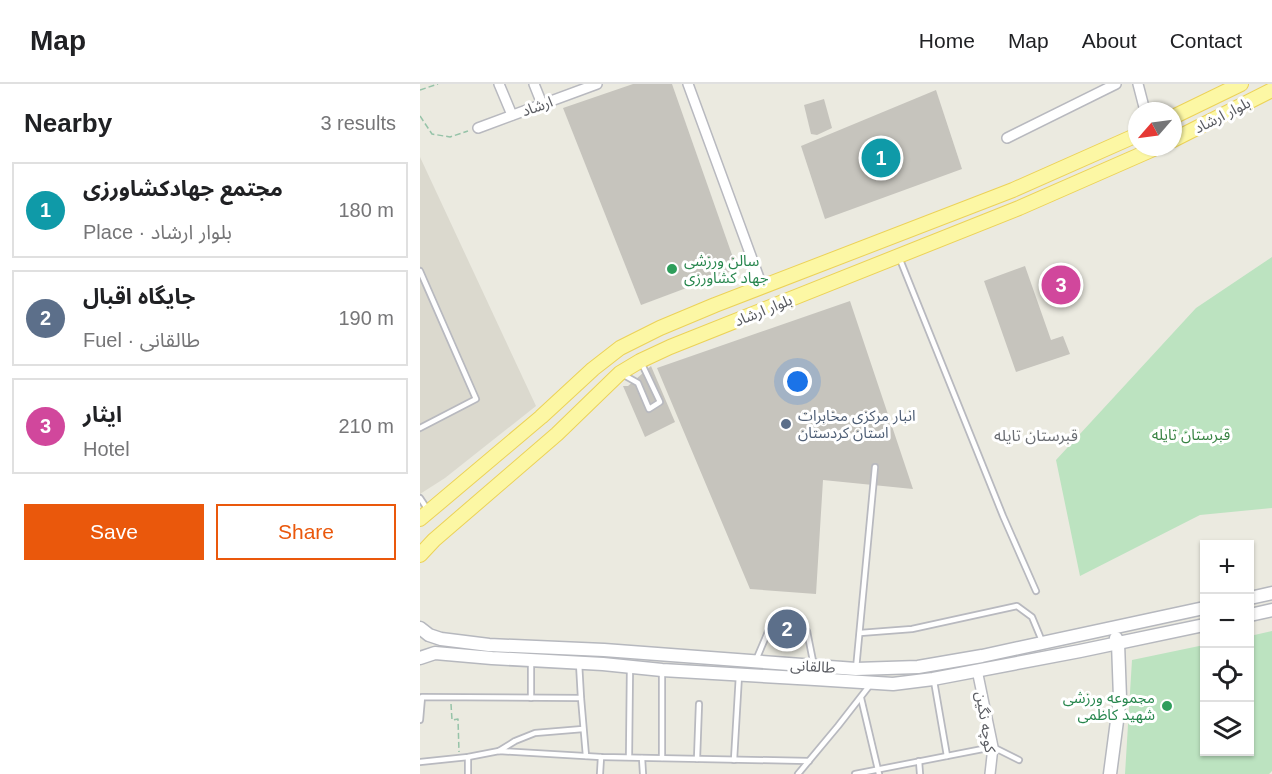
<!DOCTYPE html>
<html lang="en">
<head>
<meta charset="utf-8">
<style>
  body { margin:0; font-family:Helvetica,"Noto Sans Arabic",sans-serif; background:#f2f2f2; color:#202124 }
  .controls { position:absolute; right:18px; bottom:18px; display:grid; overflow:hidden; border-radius:0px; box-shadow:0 2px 4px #0004 }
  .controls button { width:54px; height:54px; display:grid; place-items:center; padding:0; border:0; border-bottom:2px solid #e0e0e0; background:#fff; color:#202124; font:30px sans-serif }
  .compass { position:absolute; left:708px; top:18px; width:54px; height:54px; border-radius:50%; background:#fff; box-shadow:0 2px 4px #0004; rotate:242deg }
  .you { position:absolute; left:378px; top:298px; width:21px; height:21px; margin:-15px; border:4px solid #fff; border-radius:50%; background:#1a73e8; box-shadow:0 0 0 9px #1a73e833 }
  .badge { display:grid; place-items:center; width:39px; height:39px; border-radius:50%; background:#ea580c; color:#fff; font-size:20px; font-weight:700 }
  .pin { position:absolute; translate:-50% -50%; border:3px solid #fff; box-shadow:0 2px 6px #0006 }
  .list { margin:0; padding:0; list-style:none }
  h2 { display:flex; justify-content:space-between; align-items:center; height:78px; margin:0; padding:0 24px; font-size:26px }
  h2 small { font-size:20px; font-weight:400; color:#757577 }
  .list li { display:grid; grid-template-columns:39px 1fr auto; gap:18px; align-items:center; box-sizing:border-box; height:96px; margin:0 12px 12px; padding:0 12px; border:2px solid #e0e0e0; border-radius:0px }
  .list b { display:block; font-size:22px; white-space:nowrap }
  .list p { margin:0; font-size:20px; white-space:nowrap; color:#757577 }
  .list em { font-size:20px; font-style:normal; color:#757577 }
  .actions { display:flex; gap:12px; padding:18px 24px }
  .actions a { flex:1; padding:14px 0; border:2px solid #ea580c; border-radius:0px; text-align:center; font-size:21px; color:#ea580c }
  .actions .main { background:#ea580c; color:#fff }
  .icon { flex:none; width:33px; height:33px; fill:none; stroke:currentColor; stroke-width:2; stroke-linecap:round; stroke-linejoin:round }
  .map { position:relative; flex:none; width:852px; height:690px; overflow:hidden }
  header { display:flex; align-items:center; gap:36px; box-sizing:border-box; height:84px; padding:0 30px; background:#fff; border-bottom:2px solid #e0e0e0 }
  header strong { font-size:28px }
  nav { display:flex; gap:33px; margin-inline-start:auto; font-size:21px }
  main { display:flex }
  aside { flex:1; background:#fff }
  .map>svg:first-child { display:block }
</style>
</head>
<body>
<header>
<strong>Map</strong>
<nav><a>Home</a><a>Map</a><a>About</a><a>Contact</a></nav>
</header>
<main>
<aside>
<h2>Nearby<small>3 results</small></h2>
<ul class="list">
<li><span class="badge" style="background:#0f9aa8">1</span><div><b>مجتمع جهادکشاورزی</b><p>Place · بلوار ارشاد</p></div><em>180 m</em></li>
<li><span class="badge" style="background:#5c6f8a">2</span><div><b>جایگاه اقبال</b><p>Fuel · طالقانی</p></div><em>190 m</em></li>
<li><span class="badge" style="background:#d1479c">3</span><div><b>ایثار</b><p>Hotel</p></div><em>210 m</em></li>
</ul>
<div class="actions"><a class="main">Save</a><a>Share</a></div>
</aside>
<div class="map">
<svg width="852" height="690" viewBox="0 0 852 690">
  <rect width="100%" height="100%" fill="#ebeae0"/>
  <polygon fill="#dbd9ce" points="0,73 116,322 25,394 0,410"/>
  <g fill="#bce3c0">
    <polygon points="852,173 852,424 780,431 660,492 636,376 776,224"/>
    <polygon points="852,547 852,687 849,690 705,690 712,576 784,561 784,668 830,668 830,552"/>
  </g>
  <g fill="#c6c4bd">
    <polygon points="213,0 252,0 317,185 221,221 143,24"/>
    <polygon points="516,6 542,85 405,135 381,62"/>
    <polygon points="404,15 412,44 397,51 391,50 384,21"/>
    <polygon points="605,182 631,256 643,252 650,270 596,288 564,197"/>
    <polygon points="430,217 493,405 403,396 396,510 330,505 237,284"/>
    <polygon points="231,282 255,338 225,353 203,302 208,302"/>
  </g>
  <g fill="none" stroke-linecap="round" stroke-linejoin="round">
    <g stroke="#b8b9bf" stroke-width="8">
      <g id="lane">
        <polyline points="479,173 583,432 616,507"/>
        <polyline points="0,187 56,315 0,344"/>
        <polyline points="202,290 218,299 229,325 240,318 221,278"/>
        <polyline points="0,414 8,426"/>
        <polyline points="440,549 492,545 597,522 612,533 622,557"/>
        <polyline points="336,576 350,543 387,547 394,582"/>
        <polyline points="159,579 161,614 166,672"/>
        <polyline points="436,585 455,383"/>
        <polyline points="242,586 242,674"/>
        <polyline points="514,597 527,672"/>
        <polyline points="111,614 111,578"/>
        <polyline points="441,614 459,690"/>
        <polyline points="0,636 2,613 161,614"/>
        <polyline points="79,667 95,657 115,649 163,645"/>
        <polyline points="209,673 210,583"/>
        <polyline points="222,674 223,690"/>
        <polyline points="277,675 279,620"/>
        <polyline points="314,676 319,591"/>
        <polyline points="499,677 500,690"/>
        <polyline points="0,678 48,673 79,667 181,673 389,677"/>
        <polyline points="48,690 48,673"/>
        <polyline points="180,690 181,673"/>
        <polyline points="378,690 418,642 450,601"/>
        <polyline points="435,690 573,663 599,676"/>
      </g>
    </g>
    <g stroke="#b8b9bf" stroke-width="12">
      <g id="street">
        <polyline points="79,0 92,31"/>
        <polyline points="114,0 122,20"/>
        <polyline points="268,0 342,202"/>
        <polyline points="718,0 725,27"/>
        <polyline points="58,44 177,0"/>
        <polyline points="587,54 696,0"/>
        <polyline points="557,586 573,663 570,690"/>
      </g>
    </g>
    <g stroke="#b6b8be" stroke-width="15">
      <g id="secondary">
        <polyline points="830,514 852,509"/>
        <polyline points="830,531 852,526"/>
        <polyline points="0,544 9,551 21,555 69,561 184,566 436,585 498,583 562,572 784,524"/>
        <polyline points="0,574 15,569 72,574 183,580 242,586 395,595 473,600 513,595 660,567 784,541"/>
        <polyline points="690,690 700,614 698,559 696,554"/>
      </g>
    </g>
    <g stroke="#ecd258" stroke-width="16">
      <g id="primary">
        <polyline points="753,33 821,0"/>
        <polyline points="753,56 852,6"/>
        <polyline points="0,435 121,333 173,285 200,264 240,244 295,221 593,106 717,51"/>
        <polyline points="0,471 14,456 137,350 200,289 220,277 250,263 599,124 738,63"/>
      </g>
    </g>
    <g stroke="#96c3a8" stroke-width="1.5" stroke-dasharray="6 3" stroke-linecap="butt">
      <polyline points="0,6 18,0"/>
      <polyline points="0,32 12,50 30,53 48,47"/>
      <polyline points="31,620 32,636 38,635 39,668"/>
    </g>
    <use href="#lane" stroke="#fff" stroke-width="4.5"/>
    <use href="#street" stroke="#fff" stroke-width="9"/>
    <use href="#secondary" stroke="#fff" stroke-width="12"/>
    <use href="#primary" stroke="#fcf7a4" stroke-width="14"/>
  </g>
  <g fill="#2e9e5b" stroke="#fff" stroke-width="2">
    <circle cx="252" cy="185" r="6"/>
    <circle cx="747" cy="622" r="6"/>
  </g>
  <circle fill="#5c6f8a" stroke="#fff" stroke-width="2" cx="366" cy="340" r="6"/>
  <g text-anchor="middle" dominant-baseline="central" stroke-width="6" stroke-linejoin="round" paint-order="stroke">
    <g font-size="15" fill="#595b61" stroke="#fff">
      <text transform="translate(117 22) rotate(-20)">ارشاد</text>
      <text transform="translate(802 31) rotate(-27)">بلوار ارشاد</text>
      <text transform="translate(343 226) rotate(-22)">بلوار ارشاد</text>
      <text transform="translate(393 582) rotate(4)">طالقانی</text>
      <text transform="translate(566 638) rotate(81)">کوچه نگین</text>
    </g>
    <g font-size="15" fill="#27864d" stroke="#fff" text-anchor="start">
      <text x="264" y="176">سالن ورزشی<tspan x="264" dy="17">جهاد کشاورزی</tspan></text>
      <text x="735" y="613" text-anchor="end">مجموعه ورزشی<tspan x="735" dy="17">شهید کاظمی</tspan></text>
    </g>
    <g font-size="15" fill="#4e5e75" stroke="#fff" text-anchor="start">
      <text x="378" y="331">انبار مرکزی مخابرات<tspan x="378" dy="17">استان کردستان</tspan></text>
    </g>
    <g font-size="15" fill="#378242" stroke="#fff">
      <text x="771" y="350">قبرستان تایله</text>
    </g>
    <g font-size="16" fill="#6a6d73" stroke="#fff">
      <text x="616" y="351">قبرستان تایله</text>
    </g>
  </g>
</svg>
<div class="controls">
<button>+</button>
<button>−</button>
<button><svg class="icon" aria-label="locate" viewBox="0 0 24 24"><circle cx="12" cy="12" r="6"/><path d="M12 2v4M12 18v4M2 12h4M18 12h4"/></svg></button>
<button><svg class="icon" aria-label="layers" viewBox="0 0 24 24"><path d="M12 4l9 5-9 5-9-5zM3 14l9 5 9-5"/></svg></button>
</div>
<svg class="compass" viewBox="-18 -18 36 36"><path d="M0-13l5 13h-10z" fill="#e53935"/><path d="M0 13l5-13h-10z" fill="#757577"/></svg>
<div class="you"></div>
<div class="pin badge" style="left:461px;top:74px;background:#0f9aa8">1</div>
<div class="pin badge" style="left:367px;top:545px;background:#5c6f8a">2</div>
<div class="pin badge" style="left:641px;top:201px;background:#d1479c">3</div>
</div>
</main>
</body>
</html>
